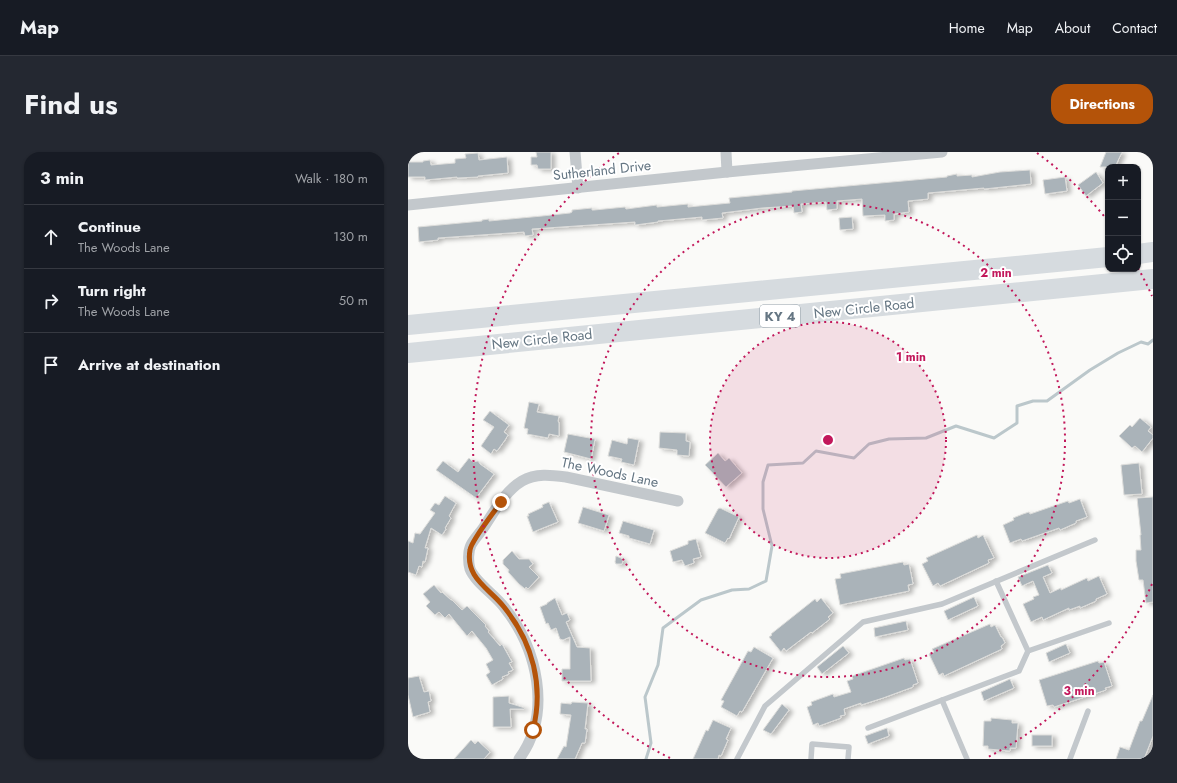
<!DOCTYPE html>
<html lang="en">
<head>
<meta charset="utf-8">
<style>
  body { margin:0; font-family:Jost,sans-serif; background:#242831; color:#f1f3f6 }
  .controls { position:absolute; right:12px; top:12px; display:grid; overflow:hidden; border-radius:8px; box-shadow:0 1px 3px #0004 }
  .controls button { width:36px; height:36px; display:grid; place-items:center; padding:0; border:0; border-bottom:1px solid #363941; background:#171b24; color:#f1f3f6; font:20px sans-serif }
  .stop { position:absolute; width:12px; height:12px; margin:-9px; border:3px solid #b45309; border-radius:50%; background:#fff }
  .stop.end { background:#b45309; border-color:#fff; box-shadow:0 1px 4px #0008 }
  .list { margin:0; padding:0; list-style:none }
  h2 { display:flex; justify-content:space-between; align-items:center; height:52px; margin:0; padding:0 16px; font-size:17px }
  h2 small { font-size:13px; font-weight:400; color:#9ea1a6 }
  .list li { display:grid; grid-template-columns:26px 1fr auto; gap:12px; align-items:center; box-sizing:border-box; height:64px; padding:0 16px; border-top:1px solid #363941 }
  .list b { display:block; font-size:15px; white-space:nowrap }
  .list p { margin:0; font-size:13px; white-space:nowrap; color:#9ea1a6 }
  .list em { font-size:13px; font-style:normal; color:#9ea1a6 }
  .icon { flex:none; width:22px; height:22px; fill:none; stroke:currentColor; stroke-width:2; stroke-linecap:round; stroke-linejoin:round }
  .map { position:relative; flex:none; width:745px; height:607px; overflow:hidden; border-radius:16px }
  header { display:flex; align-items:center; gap:24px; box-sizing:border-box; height:56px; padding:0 20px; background:#171b24; border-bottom:1px solid #363941 }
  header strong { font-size:19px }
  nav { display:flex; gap:22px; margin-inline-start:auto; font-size:14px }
  .intro { display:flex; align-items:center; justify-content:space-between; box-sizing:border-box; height:96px; padding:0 24px }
  h1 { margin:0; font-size:28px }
  .button { padding:10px 18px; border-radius:16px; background:#b45309; color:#fff; font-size:14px; font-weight:700 }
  main { display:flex; gap:24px; padding:0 24px }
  aside { flex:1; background:#171b24; border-radius:16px; box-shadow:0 1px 3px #0004 }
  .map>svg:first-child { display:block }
</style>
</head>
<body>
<header>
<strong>Map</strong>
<nav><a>Home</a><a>Map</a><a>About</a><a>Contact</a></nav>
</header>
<div class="intro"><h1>Find us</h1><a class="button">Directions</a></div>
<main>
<aside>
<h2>3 min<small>Walk · 180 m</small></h2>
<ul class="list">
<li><svg class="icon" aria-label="ahead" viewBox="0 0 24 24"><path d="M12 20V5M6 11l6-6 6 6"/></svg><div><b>Continue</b><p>The Woods Lane</p></div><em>130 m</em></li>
<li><svg class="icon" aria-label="right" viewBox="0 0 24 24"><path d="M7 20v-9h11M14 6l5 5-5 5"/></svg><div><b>Turn right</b><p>The Woods Lane</p></div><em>50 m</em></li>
<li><svg class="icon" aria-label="arrive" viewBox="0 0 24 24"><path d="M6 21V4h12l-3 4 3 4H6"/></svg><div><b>Arrive at destination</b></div></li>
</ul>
</aside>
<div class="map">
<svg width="745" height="607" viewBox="0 0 745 607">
  <defs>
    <filter id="shadow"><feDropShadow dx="4" dy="2" stdDeviation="2" flood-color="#0004"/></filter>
  </defs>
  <rect width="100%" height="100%" fill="#fafaf8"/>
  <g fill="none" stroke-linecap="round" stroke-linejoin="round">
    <polyline stroke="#bbc7cb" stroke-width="3" points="238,607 243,591 237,545 250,513 255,476 293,448 324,438 341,437 358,429 364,394 355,357 355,330 360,313 395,311 408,299 446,306 461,292 481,287 518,286 548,274 586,286 609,271 609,254 625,249 639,249 682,218 710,201 733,190 740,192 745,188"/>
  </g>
  <g fill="#aab3b9" stroke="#dcdcda" filter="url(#shadow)">
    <polygon points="128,0 143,0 143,17 130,17 129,13 123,13 123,5 129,5"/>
    <polygon points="698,0 714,0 707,15 692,15"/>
    <polygon points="70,1 71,8 99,5 100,21 70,24 70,25 49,26 49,25 17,28 17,25 0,25 0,10 15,10 15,9 22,8 23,13 47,11 47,7 58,6 57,2"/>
    <polygon points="622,18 623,32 576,37 576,36 520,41 520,47 500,49 501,60 486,62 486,68 477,69 477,63 455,64 454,47 429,49 429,57 419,58 418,50 393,52 394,60 386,61 385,54 354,56 314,61 315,66 294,68 294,65 250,69 250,70 227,73 227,70 124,77 125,83 117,84 116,80 30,86 30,88 11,90 10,75 74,69 74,68 81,67 81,69 134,64 162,61 164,60 164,58 184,56 184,58 186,58 217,55 218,57 249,53 249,55 280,52 280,55 322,51 321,46 384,40 384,39 539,25 539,24 549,22 549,24 564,23 564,25 592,20"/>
    <polygon points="688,20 695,31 678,44 670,33"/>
    <polygon points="657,25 659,39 637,42 635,28"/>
    <polygon points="444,65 445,77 432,78 431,66"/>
    <polygon points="121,250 131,252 129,260 151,264 150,269 151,271 151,284 141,282 140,286 119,282 120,277 116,276"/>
    <polygon points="82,259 101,273 96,280 100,283 97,288 89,299 86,297 83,302 73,294 86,275 75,268"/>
    <polygon points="732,266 743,275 740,279 745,283 745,286 734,300 727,294 724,296 711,284 722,273 724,275"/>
    <polygon points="252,280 278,281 278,289 282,290 281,304 269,303 269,298 251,296"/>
    <polygon points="160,282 187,287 183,307 156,300"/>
    <polygon points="220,286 231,288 226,313 213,310 214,307 200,304 204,288 219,292"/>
    <polygon points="310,301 317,309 321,306 334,321 318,335 297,313"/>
    <polygon points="61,306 65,310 70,309 72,312 86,322 68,346 28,318 35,309 50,320"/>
    <polygon points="731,311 734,342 716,343 713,313"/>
    <polygon points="37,344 48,351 41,364 43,366 37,376 38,377 34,383 23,376 17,396 20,396 17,410 15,409 14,415 11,414 8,423 0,420 0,389 5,391 7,381 12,382 27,361 22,358 27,351 31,353"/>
    <polygon points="745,345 745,450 738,451 735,428 731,428 728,409 728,398 733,398 732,383 733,383 729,346"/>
    <polygon points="672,347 679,365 668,369 668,371 652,378 651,376 614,389 613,387 602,391 595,373 606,368 605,366 615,362 621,360 622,362 660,349 661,351"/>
    <polygon points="141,350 150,370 125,380 119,364 121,364 120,362 131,357 135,355 134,353"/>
    <polygon points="175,355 201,363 196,379 170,371"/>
    <polygon points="312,356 331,365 321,387 320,386 317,391 297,381 310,357"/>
    <polygon points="215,369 246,378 242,392 221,386 221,384 211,381"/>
    <polygon points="569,383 570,386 575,383 586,406 580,408 581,411 532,434 530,431 525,434 514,412 520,409 518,406"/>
    <polygon points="288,387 293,405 285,407 286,411 277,414 274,408 265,410 262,399 280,392 280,389"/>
    <polygon points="104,399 111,407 121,407 125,412 121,415 131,425 120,437 118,435 117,437 111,432 100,420 101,418 95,412 95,408"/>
    <polygon points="208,404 213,406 215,408 214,412 208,412 207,410"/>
    <polygon points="495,410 496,413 501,412 505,432 500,433 501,439 432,453 427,427 433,426 432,422"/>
    <polygon points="640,413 644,421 635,425 642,441 653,436 653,438 679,426 680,429 691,424 699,442 688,447 688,449 679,453 672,456 672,454 661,458 661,456 635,468 634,465 623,470 615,452 626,447 625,445 631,443 625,429 614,434 610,425"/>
    <polygon points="26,433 33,441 34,440 43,448 44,448 54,458 59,454 78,473 77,474 81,479 80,480 92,494 94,492 104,510 101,511 105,518 100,520 101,522 94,525 95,527 84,533 78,523 82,520 78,512 85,508 78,496 64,479 59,484 41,462 37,466 31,460 27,463 18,454 22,450 15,442"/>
    <polygon points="566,445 570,454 540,468 536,459"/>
    <polygon points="147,446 154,463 159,461 162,468 158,470 169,495 182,496 183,529 154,529 154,517 162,517 162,485 155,488 152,487 148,476 143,478 140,471 138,472 132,455 139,452 139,451"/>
    <polygon points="413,446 425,461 420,465 422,467 404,481 403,480 378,499 376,496 373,500 361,485 364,483 363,482 407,447 409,450"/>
    <polygon points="498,469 500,478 467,485 466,476"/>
    <polygon points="582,472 583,475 587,473 593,485 594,485 597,491 593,494 594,497 536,524 535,521 531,523 521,502 526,500 524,497"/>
    <polygon points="658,492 662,501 641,510 638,501"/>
    <polygon points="435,494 441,501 414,522 409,515"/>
    <polygon points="346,495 365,506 334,560 332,559 329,564 313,555 316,549 313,548 340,499 343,500"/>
    <polygon points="496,506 497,508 502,507 510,531 505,533 505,535 475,546 453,553 453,551 436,557 437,563 432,564 433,566 411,574 410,571 405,573 399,555 404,553 403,550 425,542 426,545 443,540 439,529 445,527 444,524"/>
    <polygon points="690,509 691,511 696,510 704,534 697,536 698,538 646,555 645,553 639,554 631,528"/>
    <polygon points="11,524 16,540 21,539 23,549 20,550 22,560 5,565 0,543 0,526"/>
    <polygon points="602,527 606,536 576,549 573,540"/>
    <polygon points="745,543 745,584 736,607 708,607 712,595 721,598 732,569 734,569"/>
    <polygon points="101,544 101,551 117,556 116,557 102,557 103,575 85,575 85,545"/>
    <polygon points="164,550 180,551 177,577 179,577 177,591 174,591 167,607 149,607 156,594 158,595 163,563 152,562 153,551 163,552"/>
    <polygon points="374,552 381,558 363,582 355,578"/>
    <polygon points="583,566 604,568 604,571 610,571 608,596 602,596 602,599 580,597 580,594 575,594 576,569 583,569"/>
    <polygon points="305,568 323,576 318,587 320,588 313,604 311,603 310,607 285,607 298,578 300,579"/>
    <polygon points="479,576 481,584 460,592 457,584"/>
    <rect x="624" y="583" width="20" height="11"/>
    <polygon points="63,588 67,592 70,589 82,600 76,607 46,607"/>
  </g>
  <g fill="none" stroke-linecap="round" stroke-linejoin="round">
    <g stroke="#c3c8cc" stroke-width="5.5">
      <polyline points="620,499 701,471"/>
      <polyline points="534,548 559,607"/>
      <polyline points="460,576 611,519 620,499 588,429"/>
      <polyline points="329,607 357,554 455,470 534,452 687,388"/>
      <polyline points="403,607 404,592 441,595 440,607"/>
      <polyline points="662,607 680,559"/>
    </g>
    <g stroke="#c3c8cc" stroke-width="11">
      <polyline points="167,0 170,36"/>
      <polyline points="318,0 319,20"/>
      <polyline points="0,53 319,20 534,0"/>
      <path d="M 111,607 C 145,561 129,496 96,455 C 87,443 67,430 62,417 C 60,410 60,399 63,393 C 66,387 72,381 76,375 C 86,360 97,339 114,329 C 128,321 143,323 158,325 L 270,349"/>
    </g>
    <g stroke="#d6dbdf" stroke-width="20">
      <polyline points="730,102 745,100"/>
      <polyline points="0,173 700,105"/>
      <polyline points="0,201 745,127"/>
    </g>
  </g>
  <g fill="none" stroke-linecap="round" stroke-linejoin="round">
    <path stroke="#b45309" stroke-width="5" d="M 93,350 C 87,359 63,389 62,398 C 57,426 81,436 96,455 C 125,491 136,534 125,578"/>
  </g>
  <circle cx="420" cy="288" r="118" fill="#c2185b" fill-opacity=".12"/>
  <g fill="none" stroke="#c2185b" stroke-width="2" stroke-dasharray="2 4">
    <circle cx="420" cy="288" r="118"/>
    <circle cx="420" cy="288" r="237"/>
    <path d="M744 432A355 355 0 0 1 578 606M262 606A355 355 0 0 1 211 1M629 1A355 355 0 0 1 700 69M730 116A355 355 0 0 1 744 144"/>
  </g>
  <g text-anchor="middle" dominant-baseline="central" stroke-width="4" stroke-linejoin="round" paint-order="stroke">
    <rect fill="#fff" stroke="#939fa8" stroke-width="1" x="352" y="153" width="40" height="22" rx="3"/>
    <g font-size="13" font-weight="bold" fill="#657683">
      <text x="372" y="164">KY 4</text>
    </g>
    <g font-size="14" fill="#657683" stroke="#fff">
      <text transform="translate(194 18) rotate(-6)">Sutherland Drive</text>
      <text transform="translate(456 156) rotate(-6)">New Circle Road</text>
      <text transform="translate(134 187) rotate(-6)">New Circle Road</text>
      <text transform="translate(202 320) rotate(12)">The Woods Lane</text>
    </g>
  </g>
  <circle cx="420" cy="288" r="6" fill="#c2185b" stroke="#fff" stroke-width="2"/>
  <g font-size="12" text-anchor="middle" font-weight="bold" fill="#c2185b" stroke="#fff" stroke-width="4" stroke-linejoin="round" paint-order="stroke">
    <text x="588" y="125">2 min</text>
    <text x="503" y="209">1 min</text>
    <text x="671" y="543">3 min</text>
  </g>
</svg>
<div class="controls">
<button>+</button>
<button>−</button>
<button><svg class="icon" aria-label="locate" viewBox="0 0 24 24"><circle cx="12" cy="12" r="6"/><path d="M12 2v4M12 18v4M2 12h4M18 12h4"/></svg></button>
</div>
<div class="stop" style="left:125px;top:578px"></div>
<div class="stop end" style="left:93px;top:350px"></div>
</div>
</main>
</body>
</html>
